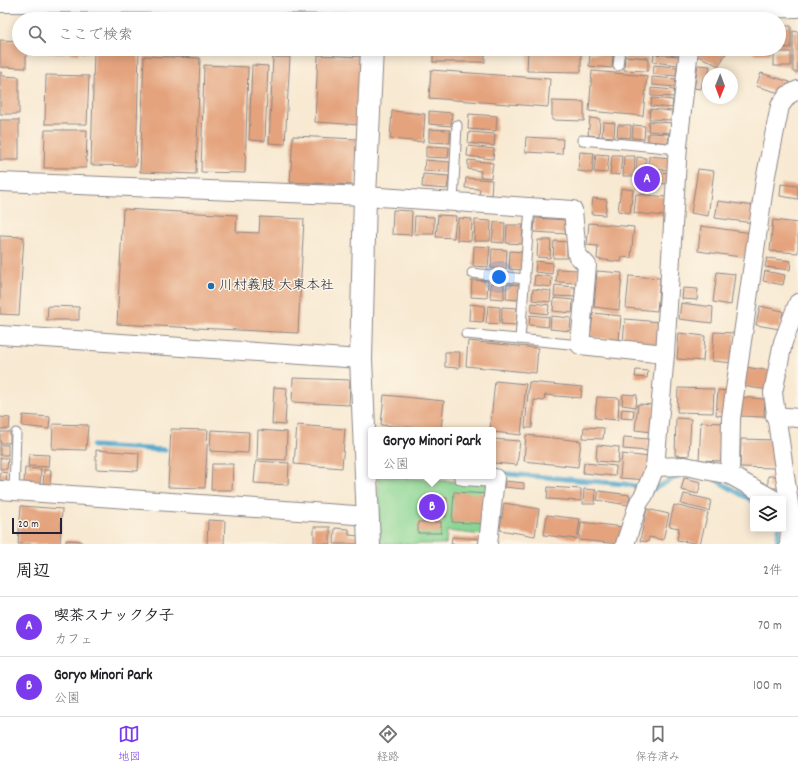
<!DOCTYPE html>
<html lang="ja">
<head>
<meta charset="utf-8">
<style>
  body { margin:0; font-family:Dekko,"Klee One",sans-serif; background:#f2f2f2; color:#202124 }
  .controls { position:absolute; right:12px; bottom:12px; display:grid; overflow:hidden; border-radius:4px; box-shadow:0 2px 10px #0003 }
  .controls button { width:36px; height:36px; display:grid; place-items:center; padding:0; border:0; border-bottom:1px solid #e0e0e0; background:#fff; color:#202124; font:20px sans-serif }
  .compass { position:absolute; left:702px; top:68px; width:36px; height:36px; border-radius:50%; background:#fff; box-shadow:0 2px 10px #0003; rotate:181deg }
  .scale { position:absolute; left:12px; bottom:10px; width:50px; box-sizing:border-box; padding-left:4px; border:2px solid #22223b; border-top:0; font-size:11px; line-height:14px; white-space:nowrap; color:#22223b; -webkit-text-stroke:3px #fcf5e5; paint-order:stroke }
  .you { position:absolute; left:499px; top:277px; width:14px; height:14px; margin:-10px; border:3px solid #fff; border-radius:50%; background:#1a73e8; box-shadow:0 0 0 6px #1a73e833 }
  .badge { display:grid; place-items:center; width:26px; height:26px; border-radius:50%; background:#7c3aed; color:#fff; font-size:13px; font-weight:700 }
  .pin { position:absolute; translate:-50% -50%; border:2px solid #fff; box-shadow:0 1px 4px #0006 }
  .popup { position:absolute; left:368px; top:427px; width:128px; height:52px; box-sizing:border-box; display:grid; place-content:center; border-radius:4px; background:#fff; filter:drop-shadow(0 1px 3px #0005); font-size:13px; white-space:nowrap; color:#757577 }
  .popup b { font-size:15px; color:#202124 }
  .popup::after { content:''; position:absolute; left:50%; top:100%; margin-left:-8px; border:8px solid transparent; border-top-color:#fff }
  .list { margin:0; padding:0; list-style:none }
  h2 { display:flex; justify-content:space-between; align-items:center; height:52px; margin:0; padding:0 16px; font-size:17px }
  h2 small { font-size:13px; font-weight:400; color:#757577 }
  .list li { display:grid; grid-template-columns:26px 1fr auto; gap:12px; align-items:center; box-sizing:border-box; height:60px; padding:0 16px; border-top:1px solid #e0e0e0 }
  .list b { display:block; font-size:15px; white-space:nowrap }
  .list p { margin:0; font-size:13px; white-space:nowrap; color:#757577 }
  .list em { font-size:13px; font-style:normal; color:#757577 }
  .icon { flex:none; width:22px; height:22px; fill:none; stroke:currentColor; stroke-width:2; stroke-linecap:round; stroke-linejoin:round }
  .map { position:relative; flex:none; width:798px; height:544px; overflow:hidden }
  .search { position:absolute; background:#fff; box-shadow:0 2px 10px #0003; left:12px; right:12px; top:12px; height:44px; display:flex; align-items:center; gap:10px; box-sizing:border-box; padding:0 14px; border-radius:22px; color:#757577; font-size:15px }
  .sheet { height:172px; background:#fff }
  nav { display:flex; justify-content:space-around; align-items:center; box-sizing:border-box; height:56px; border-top:1px solid #e0e0e0; background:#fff; font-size:11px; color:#757577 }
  nav a { display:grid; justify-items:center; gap:2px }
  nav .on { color:#7c3aed }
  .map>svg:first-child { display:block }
</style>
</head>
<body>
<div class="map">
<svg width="798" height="544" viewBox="0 0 798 544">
  <rect width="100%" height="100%" fill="#fcf5e5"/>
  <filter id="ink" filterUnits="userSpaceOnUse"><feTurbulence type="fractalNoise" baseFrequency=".025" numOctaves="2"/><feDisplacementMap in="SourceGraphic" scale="8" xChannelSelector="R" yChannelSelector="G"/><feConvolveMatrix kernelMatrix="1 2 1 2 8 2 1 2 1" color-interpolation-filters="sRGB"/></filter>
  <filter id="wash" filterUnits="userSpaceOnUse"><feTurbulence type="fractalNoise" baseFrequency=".012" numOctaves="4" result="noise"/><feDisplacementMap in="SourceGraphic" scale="16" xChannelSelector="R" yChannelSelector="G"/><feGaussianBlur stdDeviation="0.9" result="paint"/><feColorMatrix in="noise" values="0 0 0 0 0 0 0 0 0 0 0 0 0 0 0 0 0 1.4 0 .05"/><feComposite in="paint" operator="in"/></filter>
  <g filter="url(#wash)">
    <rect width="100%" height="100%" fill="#f8e9d2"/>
    <polygon fill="#88d593" stroke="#557c67" points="378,476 488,484 483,535 447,531 446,544 380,544"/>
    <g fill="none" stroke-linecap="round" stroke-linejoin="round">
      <g stroke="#4ea5cb" stroke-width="5">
        <polyline points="93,446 165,450"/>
        <polyline points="496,473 625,484 643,488"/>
        <polyline points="716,480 753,501"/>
        <polyline points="651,490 681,475 692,476"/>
        <polyline points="777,544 779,529"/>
      </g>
    </g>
    <g id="blocks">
      <g fill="#e4a37d">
        <polygon points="779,26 791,26 791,48 779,47"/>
        <polygon points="793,31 798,32 798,72 793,72"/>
        <polygon points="0,40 19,41 19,49 26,49 26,68 0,67"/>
        <polygon points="40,49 51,49 51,53 39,53"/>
        <rect x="54" y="49" width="11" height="5"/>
        <polygon points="68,49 79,49 79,54 68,53"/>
        <rect x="81" y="49" width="8" height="4"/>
        <polygon points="94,49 139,50 136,166 91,165"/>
        <rect x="433" y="49" width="52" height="13"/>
        <polygon points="528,49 581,49 581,72 527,71"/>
        <polygon points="628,49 648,49 647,52 628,51"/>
        <polygon points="652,49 685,49 684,54 652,52"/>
        <polygon points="699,49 728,49 719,66 696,55"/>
        <rect x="753" y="49" width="17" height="5"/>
        <rect x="774" y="52" width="17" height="14"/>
        <polygon points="590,53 613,55 612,68 589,66"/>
        <polygon points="654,54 679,56 678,65 653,62"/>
        <polygon points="318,55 364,57 360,125 315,122"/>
        <polygon points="144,56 200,58 196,174 140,172"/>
        <polygon points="625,56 648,58 648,71 624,70"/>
        <polygon points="273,57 290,57 285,144 269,143"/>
        <polygon points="204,65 248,67 245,173 201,172"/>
        <polygon points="252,65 268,66 265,141 249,140"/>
        <polygon points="654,65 677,67 676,76 653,74"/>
        <polygon points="698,65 710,66 708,79 703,78 701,89 694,88"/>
        <polygon points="431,70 550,79 548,107 429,98"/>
        <polygon points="592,71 647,76 643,116 589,111"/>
        <polygon points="0,72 2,72 2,76 19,77 19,114 0,114"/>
        <polygon points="761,73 790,82 786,95 756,86"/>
        <polygon points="46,75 89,76 87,124 45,124"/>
        <polygon points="652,77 676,79 675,87 652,85"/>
        <polygon points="651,88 674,90 674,97 651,96"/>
        <polygon points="652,98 673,100 672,108 651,106"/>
        <polygon points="552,101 584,102 584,121 552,120"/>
        <polygon points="650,109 672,111 671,120 649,119"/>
        <polygon points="392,111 425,114 423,142 390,139"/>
        <polygon points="429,111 452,113 451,126 429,124"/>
        <polygon points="469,114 497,116 496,131 468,129"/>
        <polygon points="590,118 600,119 599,136 588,135"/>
        <rect x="0" y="120" width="19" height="40"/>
        <polygon points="649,121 671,123 670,133 648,131"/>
        <polygon points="603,122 615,123 614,137 602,136"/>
        <polygon points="618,125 631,125 630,138 617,137"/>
        <polygon points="633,125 645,126 644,139 632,138"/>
        <polygon points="429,129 450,130 450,143 429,142"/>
        <polygon points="45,130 87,130 86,168 44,168"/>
        <polygon points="469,132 495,134 494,146 468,143"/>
        <polygon points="648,133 669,134 668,143 648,141"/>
        <polygon points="293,136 357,139 355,185 290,182"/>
        <polygon points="526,137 563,139 562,154 525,152"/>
        <polygon points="426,146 449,147 448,158 426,157"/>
        <polygon points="468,146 494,149 493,159 467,156"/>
        <polygon points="580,152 594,153 592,173 578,171"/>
        <polygon points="596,154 609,155 607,173 594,172"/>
        <polygon points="612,155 622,155 620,175 610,174"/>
        <polygon points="624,156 635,156 634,176 623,176"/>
        <polygon points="649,156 671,158 670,170 648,169"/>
        <polygon points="637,157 646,158 645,177 636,177"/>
        <polygon points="425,160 450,162 449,172 424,171"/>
        <polygon points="468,160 493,163 491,178 480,177 481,171 468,169"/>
        <polygon points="698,169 714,171 708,216 691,213"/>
        <polygon points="648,171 670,173 670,184 647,183"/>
        <polygon points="423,174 449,176 447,189 422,187"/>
        <polygon points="466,178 492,180 491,195 479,195 480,189 465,188"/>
        <polygon points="781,184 798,186 798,199 780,196"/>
        <polygon points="621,188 633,190 630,213 618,211"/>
        <polygon points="636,194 667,197 665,216 634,213"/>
        <polygon points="593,198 607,200 605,215 591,214"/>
        <polygon points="718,201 755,206 753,223 715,218"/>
        <polygon points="123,209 237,215 236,232 259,233 260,217 304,219 298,333 117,324"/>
        <polygon points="393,210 412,211 411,235 392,234"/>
        <polygon points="438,215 456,216 454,238 436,237"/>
        <polygon points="415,216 434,217 434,234 414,234"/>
        <polygon points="458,218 472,219 471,241 457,240"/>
        <polygon points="535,218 568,220 567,234 534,232"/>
        <polygon points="475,220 491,221 490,241 474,241"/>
        <polygon points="773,220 798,223 798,253 770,251"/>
        <polygon points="494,222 505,223 504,243 492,242"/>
        <polygon points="589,223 634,227 631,258 622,257 621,262 597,259 598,246 587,245"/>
        <polygon points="507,225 523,225 522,244 506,243"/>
        <polygon points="701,226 752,233 748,258 698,251"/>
        <polygon points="0,236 24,237 19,315 0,314"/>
        <polygon points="538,240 551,240 550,258 537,257"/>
        <polygon points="554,241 567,242 567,258 553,258"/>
        <polygon points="474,246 490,247 488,267 473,266"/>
        <polygon points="492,249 507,250 506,269 491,268"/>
        <polygon points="510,251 523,252 522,270 509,269"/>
        <polygon points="767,258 791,261 790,270 765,267"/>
        <polygon points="536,261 553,263 552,274 535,272"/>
        <polygon points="557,269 579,270 578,283 556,282"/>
        <polygon points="597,271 622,273 619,310 594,307"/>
        <polygon points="765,271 785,275 783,285 763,281"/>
        <polygon points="717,272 735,274 731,305 713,302"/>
        <polygon points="535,275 552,277 551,287 534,285"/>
        <polygon points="629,276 660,278 657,311 626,308"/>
        <polygon points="472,280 488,281 487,298 471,297"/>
        <polygon points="491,283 504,284 504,299 490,298"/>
        <polygon points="507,284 519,285 518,300 506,299"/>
        <polygon points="555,285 575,287 575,297 554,296"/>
        <polygon points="683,288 698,289 697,300 682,299"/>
        <polygon points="533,289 551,291 550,302 532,300"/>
        <polygon points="554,298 573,300 572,313 553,311"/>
        <polygon points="532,303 549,305 548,314 531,312"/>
        <polygon points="681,303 713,307 712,323 679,319"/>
        <polygon points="470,304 485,306 483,322 469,321"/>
        <polygon points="48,306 79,307 79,320 47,320"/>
        <polygon points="488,306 500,307 499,324 486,323"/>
        <polygon points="760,306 783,311 780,329 756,325"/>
        <polygon points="502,307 517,308 516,325 501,324"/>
        <polygon points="593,313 621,316 619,340 590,337"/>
        <polygon points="530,315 549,317 548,327 529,325"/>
        <polygon points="551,316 571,318 570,331 550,329"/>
        <polygon points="625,319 660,322 658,346 623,343"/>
        <polygon points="714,332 735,333 734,363 712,361"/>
        <polygon points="679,333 705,336 703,361 677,359"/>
        <polygon points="468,341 538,348 536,373 466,366"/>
        <polygon points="445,352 460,352 459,368 445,367"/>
        <polygon points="745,367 771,371 768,390 742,386"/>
        <polygon points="636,370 648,371 647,378 635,377"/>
        <polygon points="293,378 350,380 349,405 292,402"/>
        <polygon points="495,381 526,384 521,435 493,432 493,430 490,430"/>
        <polygon points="529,382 582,387 581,398 545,395 544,401 534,400 532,428 525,428"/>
        <polygon points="274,387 287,388 285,425 272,424"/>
        <polygon points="678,388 714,389 713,413 677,412"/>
        <polygon points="718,390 729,391 727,416 716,415"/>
        <polygon points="623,394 637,395 636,407 622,405"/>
        <polygon points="384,395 444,401 441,430 381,425"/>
        <polygon points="597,397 619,398 618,420 595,418"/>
        <polygon points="740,397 765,399 764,417 739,416"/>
        <polygon points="638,404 655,405 652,432 635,430"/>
        <polygon points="622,409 634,410 633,419 621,418"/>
        <polygon points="23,415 50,417 49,429 22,426"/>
        <polygon points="0,417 10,418 9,429 0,429"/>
        <polygon points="676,418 691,419 689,456 675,455"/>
        <polygon points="701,422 723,423 721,461 699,460"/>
        <polygon points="53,424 88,425 86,450 52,449"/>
        <polygon points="297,425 345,429 342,468 294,464"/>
        <polygon points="584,427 604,428 603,439 583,438"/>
        <polygon points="171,429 208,430 205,488 168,487"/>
        <polygon points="211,430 249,432 248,453 210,451"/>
        <polygon points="258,430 287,432 286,460 257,459"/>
        <rect x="0" y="432" width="10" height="11"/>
        <polygon points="526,435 581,441 578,467 524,461"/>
        <polygon points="624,437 648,439 648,451 623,449"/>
        <polygon points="493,439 520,441 517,465 493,463"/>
        <polygon points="741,439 776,440 775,468 740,467"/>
        <rect x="0" y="445" width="8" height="10"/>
        <polygon points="597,445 619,447 618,463 596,461"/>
        <polygon points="96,450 139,453 138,471 96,469"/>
        <polygon points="29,454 49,455 48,467 28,466"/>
        <polygon points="622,454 650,457 647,480 620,478"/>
        <polygon points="0,458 8,458 7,469 0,469"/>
        <polygon points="256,461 289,463 288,485 254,483"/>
        <polygon points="584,463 616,466 615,476 583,473"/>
        <polygon points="212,464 233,464 232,490 211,490"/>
        <polygon points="25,468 41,469 40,484 24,483"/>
        <polygon points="44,470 51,470 50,486 43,486"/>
        <polygon points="0,472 7,473 6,483 0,482"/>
        <polygon points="768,476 780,476 781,488 768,488"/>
        <polygon points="684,478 701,482 698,494 681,490"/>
        <polygon points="505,481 524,483 524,489 504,487"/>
        <polygon points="548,487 581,489 581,501 547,499"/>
        <polygon points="584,489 596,490 595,504 583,504"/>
        <polygon points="599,491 630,495 628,505 597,500"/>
        <polygon points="454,492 489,494 488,524 452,522"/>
        <polygon points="684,494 711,500 709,511 681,504"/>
        <polygon points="437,497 447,498 446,517 436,516"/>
        <polygon points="504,503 539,509 535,536 500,530"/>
        <polygon points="674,505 708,513 700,544 677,540 679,528 669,526"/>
        <polygon points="21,506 62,509 60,544 18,544"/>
        <polygon points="647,509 669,514 663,540 649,537 648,542 640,541"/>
        <polygon points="547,515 580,519 577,539 544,535"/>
        <polygon points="208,520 225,521 224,544 207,544"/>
        <rect x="418" y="522" width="23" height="11"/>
        <polygon points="581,522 623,527 620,544 579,540"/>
        <rect x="314" y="527" width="16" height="17"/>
        <polygon points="335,528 349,529 349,535 359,536 359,544 334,544"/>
        <polygon points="452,537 481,539 480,544 451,544"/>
        <polygon points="66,540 81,541 81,544 66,544"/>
      </g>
    </g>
  </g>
  <g filter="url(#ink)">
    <use href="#blocks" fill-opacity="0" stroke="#8d8686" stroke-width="1"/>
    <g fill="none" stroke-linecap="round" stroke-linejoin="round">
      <g stroke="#8d8686" stroke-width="11">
        <g id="service">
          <polyline points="618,66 620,49"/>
          <polyline points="582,140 678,149"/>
          <polyline points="453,202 457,125"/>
          <polyline points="472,273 525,279"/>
          <polyline points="466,334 580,345"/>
          <polyline points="520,339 530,207"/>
          <polyline points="14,491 16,433"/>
        </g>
      </g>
      <g stroke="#8d8686" stroke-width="20">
        <g id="minor">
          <polyline points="0,182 365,196 573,210 577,255 587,265 580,345 665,354"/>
          <polyline points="0,335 361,359"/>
          <polyline points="775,416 798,418"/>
          <polyline points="655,467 685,466 730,475 773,499"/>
          <polyline points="730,475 731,418 765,180 780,106 788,95 798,90"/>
          <polyline points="463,476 495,478 488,544"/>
          <polyline points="0,490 369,516"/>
          <polyline points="625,544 639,502 644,495 655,467 665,354 678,145 689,49"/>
          <polyline points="789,544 791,517 773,393 783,342 798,303"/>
        </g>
      </g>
      <g stroke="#8d8686" stroke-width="24">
        <g id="tertiary">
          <polyline points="0,1 395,3 678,8 798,6"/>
          <polyline points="369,544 361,359 365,196 372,49"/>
        </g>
      </g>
      <use href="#service" stroke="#fff" stroke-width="9"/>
      <use href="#minor" stroke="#fff" stroke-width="18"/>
      <use href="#tertiary" stroke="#fff" stroke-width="22"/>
    </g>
  </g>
  <circle fill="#1f6fb2" stroke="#fcf5e5" stroke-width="1.5" cx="211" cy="286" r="4"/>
  <g text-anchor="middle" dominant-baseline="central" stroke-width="3" stroke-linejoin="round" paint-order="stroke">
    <g font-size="14" fill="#22223b" stroke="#fcf5e5" text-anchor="start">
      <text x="219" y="286">川村義肢 大東本社</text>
    </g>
  </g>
</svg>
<div class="controls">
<button><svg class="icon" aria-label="layers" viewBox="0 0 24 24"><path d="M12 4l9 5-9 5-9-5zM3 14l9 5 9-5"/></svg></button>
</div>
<svg class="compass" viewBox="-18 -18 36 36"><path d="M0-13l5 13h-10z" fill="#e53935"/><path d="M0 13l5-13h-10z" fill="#757577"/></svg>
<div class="scale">20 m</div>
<div class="you"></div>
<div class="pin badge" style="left:647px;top:179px">A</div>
<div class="pin badge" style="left:432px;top:507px">B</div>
<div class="popup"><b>Goryo Minori Park</b>公園</div>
<div class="search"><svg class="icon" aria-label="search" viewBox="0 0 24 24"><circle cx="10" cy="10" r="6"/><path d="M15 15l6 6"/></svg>ここで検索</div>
</div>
<section class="sheet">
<h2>周辺<small>2件</small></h2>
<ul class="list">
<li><span class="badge">A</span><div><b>喫茶スナック夕子</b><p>カフェ</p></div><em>70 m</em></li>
<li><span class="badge">B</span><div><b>Goryo Minori Park</b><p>公園</p></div><em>100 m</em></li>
</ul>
</section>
<nav>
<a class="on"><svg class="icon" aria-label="map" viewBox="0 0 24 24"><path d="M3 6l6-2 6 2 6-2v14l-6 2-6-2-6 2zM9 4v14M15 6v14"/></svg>地図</a>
<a><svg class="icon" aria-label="directions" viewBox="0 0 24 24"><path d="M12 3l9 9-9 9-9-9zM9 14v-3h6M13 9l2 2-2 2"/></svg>経路</a>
<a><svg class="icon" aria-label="saved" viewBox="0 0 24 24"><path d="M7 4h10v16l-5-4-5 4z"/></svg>保存済み</a>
</nav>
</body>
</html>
